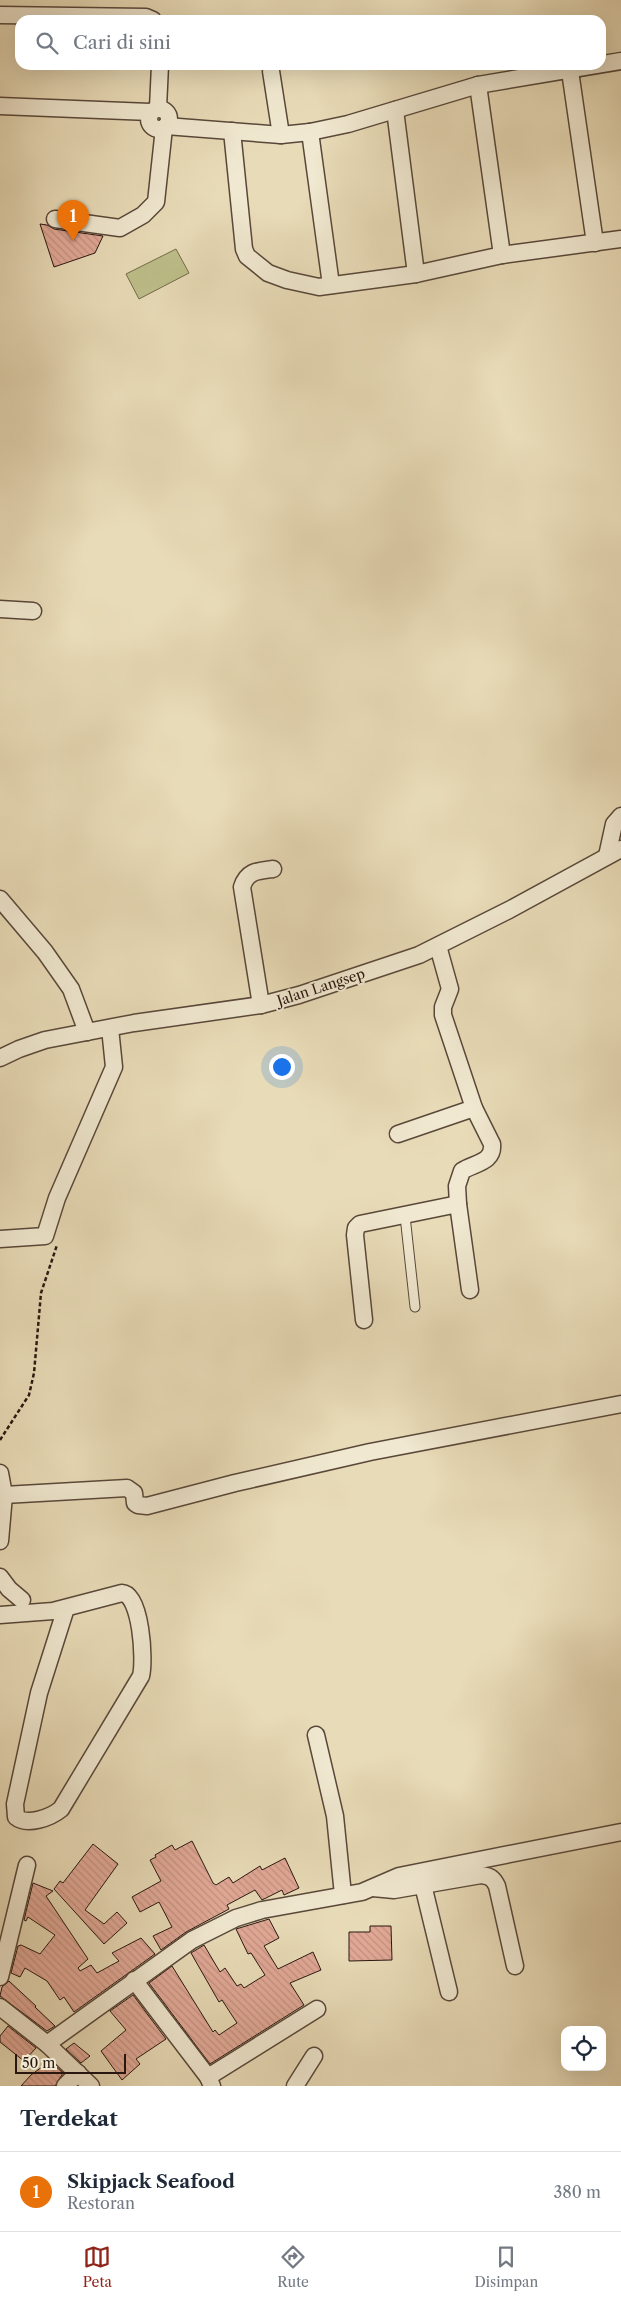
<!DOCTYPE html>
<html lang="id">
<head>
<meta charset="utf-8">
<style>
  body { margin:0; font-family:"Libre Caslon Text",serif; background:#f6f6f7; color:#1f2937 }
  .controls { position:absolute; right:15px; bottom:15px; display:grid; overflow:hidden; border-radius:10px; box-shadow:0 5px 20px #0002 }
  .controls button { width:45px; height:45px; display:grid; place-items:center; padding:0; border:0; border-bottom:1px solid #e0e1e3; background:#fff; color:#1f2937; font:25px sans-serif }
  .scale { position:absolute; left:15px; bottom:12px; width:111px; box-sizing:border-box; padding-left:5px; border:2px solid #291710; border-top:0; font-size:14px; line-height:18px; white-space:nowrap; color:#291710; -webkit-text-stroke:4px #f0e8d0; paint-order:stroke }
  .you { position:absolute; left:281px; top:1066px; width:18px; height:18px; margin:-12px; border:4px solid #fff; border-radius:50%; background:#1a73e8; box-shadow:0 0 0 8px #1a73e833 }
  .badge { display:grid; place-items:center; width:32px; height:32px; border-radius:50%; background:#8f2418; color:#fff; font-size:16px; font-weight:700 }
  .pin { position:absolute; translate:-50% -41px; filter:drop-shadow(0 1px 2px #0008) }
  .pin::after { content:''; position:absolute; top:26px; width:18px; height:15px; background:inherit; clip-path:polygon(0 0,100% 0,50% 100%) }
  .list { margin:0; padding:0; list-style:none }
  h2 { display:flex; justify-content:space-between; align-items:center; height:65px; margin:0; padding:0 20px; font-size:21px }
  h2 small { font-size:16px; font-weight:400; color:#747a83 }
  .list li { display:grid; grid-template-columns:32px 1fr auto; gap:15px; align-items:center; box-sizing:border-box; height:80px; padding:0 20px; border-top:1px solid #e0e1e3 }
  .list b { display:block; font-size:19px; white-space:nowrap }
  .list p { margin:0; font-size:16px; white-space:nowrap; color:#747a83 }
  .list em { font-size:16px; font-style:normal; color:#747a83 }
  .icon { flex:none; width:28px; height:28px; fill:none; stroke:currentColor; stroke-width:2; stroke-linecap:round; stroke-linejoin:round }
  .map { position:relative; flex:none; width:621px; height:2086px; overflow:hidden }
  .search { position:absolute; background:#fff; box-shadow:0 5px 20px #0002; left:15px; right:15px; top:15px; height:55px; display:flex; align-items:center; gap:12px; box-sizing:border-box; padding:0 18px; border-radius:15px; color:#747a83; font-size:19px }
  .sheet { height:145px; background:#fff }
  nav { display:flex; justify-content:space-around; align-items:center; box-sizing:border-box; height:70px; border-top:1px solid #e0e1e3; background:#fff; font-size:14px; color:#747a83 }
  nav a { display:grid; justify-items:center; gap:2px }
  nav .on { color:#8f2418 }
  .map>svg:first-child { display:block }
</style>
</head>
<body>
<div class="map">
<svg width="621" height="2086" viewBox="0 0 621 2086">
  <defs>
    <pattern id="building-back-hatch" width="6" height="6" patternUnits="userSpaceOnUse" patternTransform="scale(1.25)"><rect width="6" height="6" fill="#e2a997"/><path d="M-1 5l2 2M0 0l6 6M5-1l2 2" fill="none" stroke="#c29181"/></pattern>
  </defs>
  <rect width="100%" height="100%" fill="#e8dbb7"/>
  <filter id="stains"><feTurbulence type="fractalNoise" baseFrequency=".004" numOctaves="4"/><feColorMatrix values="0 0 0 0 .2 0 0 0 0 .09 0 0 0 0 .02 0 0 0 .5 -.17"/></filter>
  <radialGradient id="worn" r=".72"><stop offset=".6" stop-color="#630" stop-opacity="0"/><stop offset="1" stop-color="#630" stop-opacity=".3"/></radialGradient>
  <polygon fill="#bdbe89" stroke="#736a4c" points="176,249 189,273 139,299 126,274"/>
  <g fill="url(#building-back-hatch)" stroke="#291710">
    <polygon points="40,224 47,225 54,229 103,236 95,253 54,267"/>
    <polygon points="192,1841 213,1883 216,1885 229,1877 233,1883 260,1866 262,1870 285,1858 299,1888 284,1895 282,1890 262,1900 255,1890 227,1905 229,1909 186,1932 161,1950 153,1936 172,1927 159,1902 140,1912 132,1897 161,1881 150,1860 156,1857 155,1855 172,1845 175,1850"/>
    <polygon points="93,1844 118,1864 85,1910 104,1924 117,1912 127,1923 104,1944 54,1889 60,1881 63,1883"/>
    <polygon points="33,1883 53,1891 46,1896 88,1959 78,1968 80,1971 91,1965 97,1973 119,1961 112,1953 141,1938 155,1954 74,2012 64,1997 60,2000 47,1981 25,1968 20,1977 11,1973 18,1946 21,1945 40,1954 55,1935 28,1917 26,1921 24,1920"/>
    <polygon points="269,1919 279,1938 264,1946 278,1969 313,1952 321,1970 290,1983 304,2005 210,2064 149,1983 172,1966 213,2032 215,2030 219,2035 237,2023 222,2000 219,2002 191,1953 204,1945 220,1972 225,1968 237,1986 241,1984 244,1988 265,1975 251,1953 248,1954 236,1929"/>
    <polygon points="370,1926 391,1926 392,1960 349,1961 349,1932 370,1932"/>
    <polygon points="9,1981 36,2006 35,2007 55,2026 47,2031 0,1996 2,1987"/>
    <polygon points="133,1995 166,2039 136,2059 140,2064 122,2080 101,2051 126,2030 110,2011"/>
    <polygon points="8,2026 36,2048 24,2061 0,2042 0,2036"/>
    <polygon points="74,2043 90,2056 81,2063 66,2049"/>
    <polygon points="50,2061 63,2073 55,2086 21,2086 31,2075"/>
  </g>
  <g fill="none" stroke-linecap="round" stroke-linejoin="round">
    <g stroke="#59483a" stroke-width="11">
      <polyline id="lane" points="405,1216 415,1307"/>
    </g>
    <g stroke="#59483a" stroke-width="19">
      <g id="street">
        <polyline points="0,15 146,17 153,20"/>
        <polyline points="271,71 281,135"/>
        <polyline points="570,71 595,243"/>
        <polyline points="0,106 150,112"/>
        <polyline points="158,108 160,65"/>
        <circle cx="159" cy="119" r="10"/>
        <polyline points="395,110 416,274"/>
        <polyline points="166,126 281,135 310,132 348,124 478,85 621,61"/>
        <polyline points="232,131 244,249 247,256 268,273 287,280 319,287 416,274 502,255 478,85"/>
        <polyline points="310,132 331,285"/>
        <polyline points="55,219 120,228 143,215 156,202 164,128"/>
        <polyline points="502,255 621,239"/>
        <polyline points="0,609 33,611"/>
        <polyline points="607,856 614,824 621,816"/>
        <polyline points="0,899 45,952 71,989 87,1032"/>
        <path d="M 438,946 L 450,989 L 443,1007 L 443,1015 L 474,1108 L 492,1144 C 494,1163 474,1163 462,1171 L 457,1186 L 458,1204"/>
        <path d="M 261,1005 L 242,887 C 247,871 257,871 273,869"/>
        <polyline points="0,1058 19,1049 45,1040 134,1023 261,1005 299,995 419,955 509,910 621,849"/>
        <polyline points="398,1134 474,1108"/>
        <polyline points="0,1239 45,1236 57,1198 114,1067 110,1028"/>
        <polyline points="364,1320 355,1235 356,1228 360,1224 458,1204 470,1290"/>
        <polyline points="0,1473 4,1495 0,1541"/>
        <polyline points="4,1495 127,1488 134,1493 135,1503 138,1505 147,1506 235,1483 370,1452 621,1404"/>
        <polyline points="0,1577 9,1589 22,1600"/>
        <path d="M 0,1615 L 53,1611 L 122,1593 C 141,1594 145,1660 141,1676 L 61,1809 C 50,1818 27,1826 16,1817 L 15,1804 L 39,1693 L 66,1608"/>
        <polyline points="316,1735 335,1816 343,1895"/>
        <polyline points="423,1885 449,1992"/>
        <path d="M 373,1888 L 394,1890 L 481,1875 C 490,1876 493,1878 497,1886 L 515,1966"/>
        <polyline points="0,1977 27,1865"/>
        <polyline points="134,1980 208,2077 212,2086"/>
        <polyline points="0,2007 47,2044 91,2086"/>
        <polyline points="47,2044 192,1940 236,1918 262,1910 362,1892 399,1876 621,1832"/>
        <polyline points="208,2077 317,2009"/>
        <polyline points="65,2086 78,2073"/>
        <polyline points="295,2086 314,2056"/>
      </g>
    </g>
    <polyline stroke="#291710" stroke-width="2.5" stroke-dasharray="4 2.5" stroke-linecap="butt" points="0,1440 29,1395 34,1373 41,1293 57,1245"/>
    <use href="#lane" stroke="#f0e8d0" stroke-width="9"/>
    <use href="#street" stroke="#f0e8d0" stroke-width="16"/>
  </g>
  <g text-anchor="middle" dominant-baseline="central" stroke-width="4" stroke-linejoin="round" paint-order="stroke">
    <g font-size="14" fill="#291710" stroke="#f0e8d0">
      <text transform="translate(321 987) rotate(-18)">Jalan Langsep</text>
    </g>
  </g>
  <rect width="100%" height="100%" filter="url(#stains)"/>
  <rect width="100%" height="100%" fill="url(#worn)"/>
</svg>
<div class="controls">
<button><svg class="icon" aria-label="locate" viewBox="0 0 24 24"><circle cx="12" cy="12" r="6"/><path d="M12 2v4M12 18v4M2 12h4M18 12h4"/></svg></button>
</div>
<div class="scale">50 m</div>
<div class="you"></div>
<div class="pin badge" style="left:73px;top:241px;background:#e8710a">1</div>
<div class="search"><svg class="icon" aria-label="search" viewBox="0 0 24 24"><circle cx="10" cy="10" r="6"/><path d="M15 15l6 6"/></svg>Cari di sini</div>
</div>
<section class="sheet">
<h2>Terdekat<small></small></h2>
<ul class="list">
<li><span class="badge" style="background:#e8710a">1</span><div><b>Skipjack Seafood</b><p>Restoran</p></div><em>380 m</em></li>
</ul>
</section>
<nav>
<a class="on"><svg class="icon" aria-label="map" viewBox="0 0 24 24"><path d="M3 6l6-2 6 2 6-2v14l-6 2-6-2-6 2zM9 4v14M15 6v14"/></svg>Peta</a>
<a><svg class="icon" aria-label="directions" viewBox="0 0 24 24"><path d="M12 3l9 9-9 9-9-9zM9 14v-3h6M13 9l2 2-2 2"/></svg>Rute</a>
<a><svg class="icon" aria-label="saved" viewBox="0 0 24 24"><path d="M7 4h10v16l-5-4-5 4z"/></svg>Disimpan</a>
</nav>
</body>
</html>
